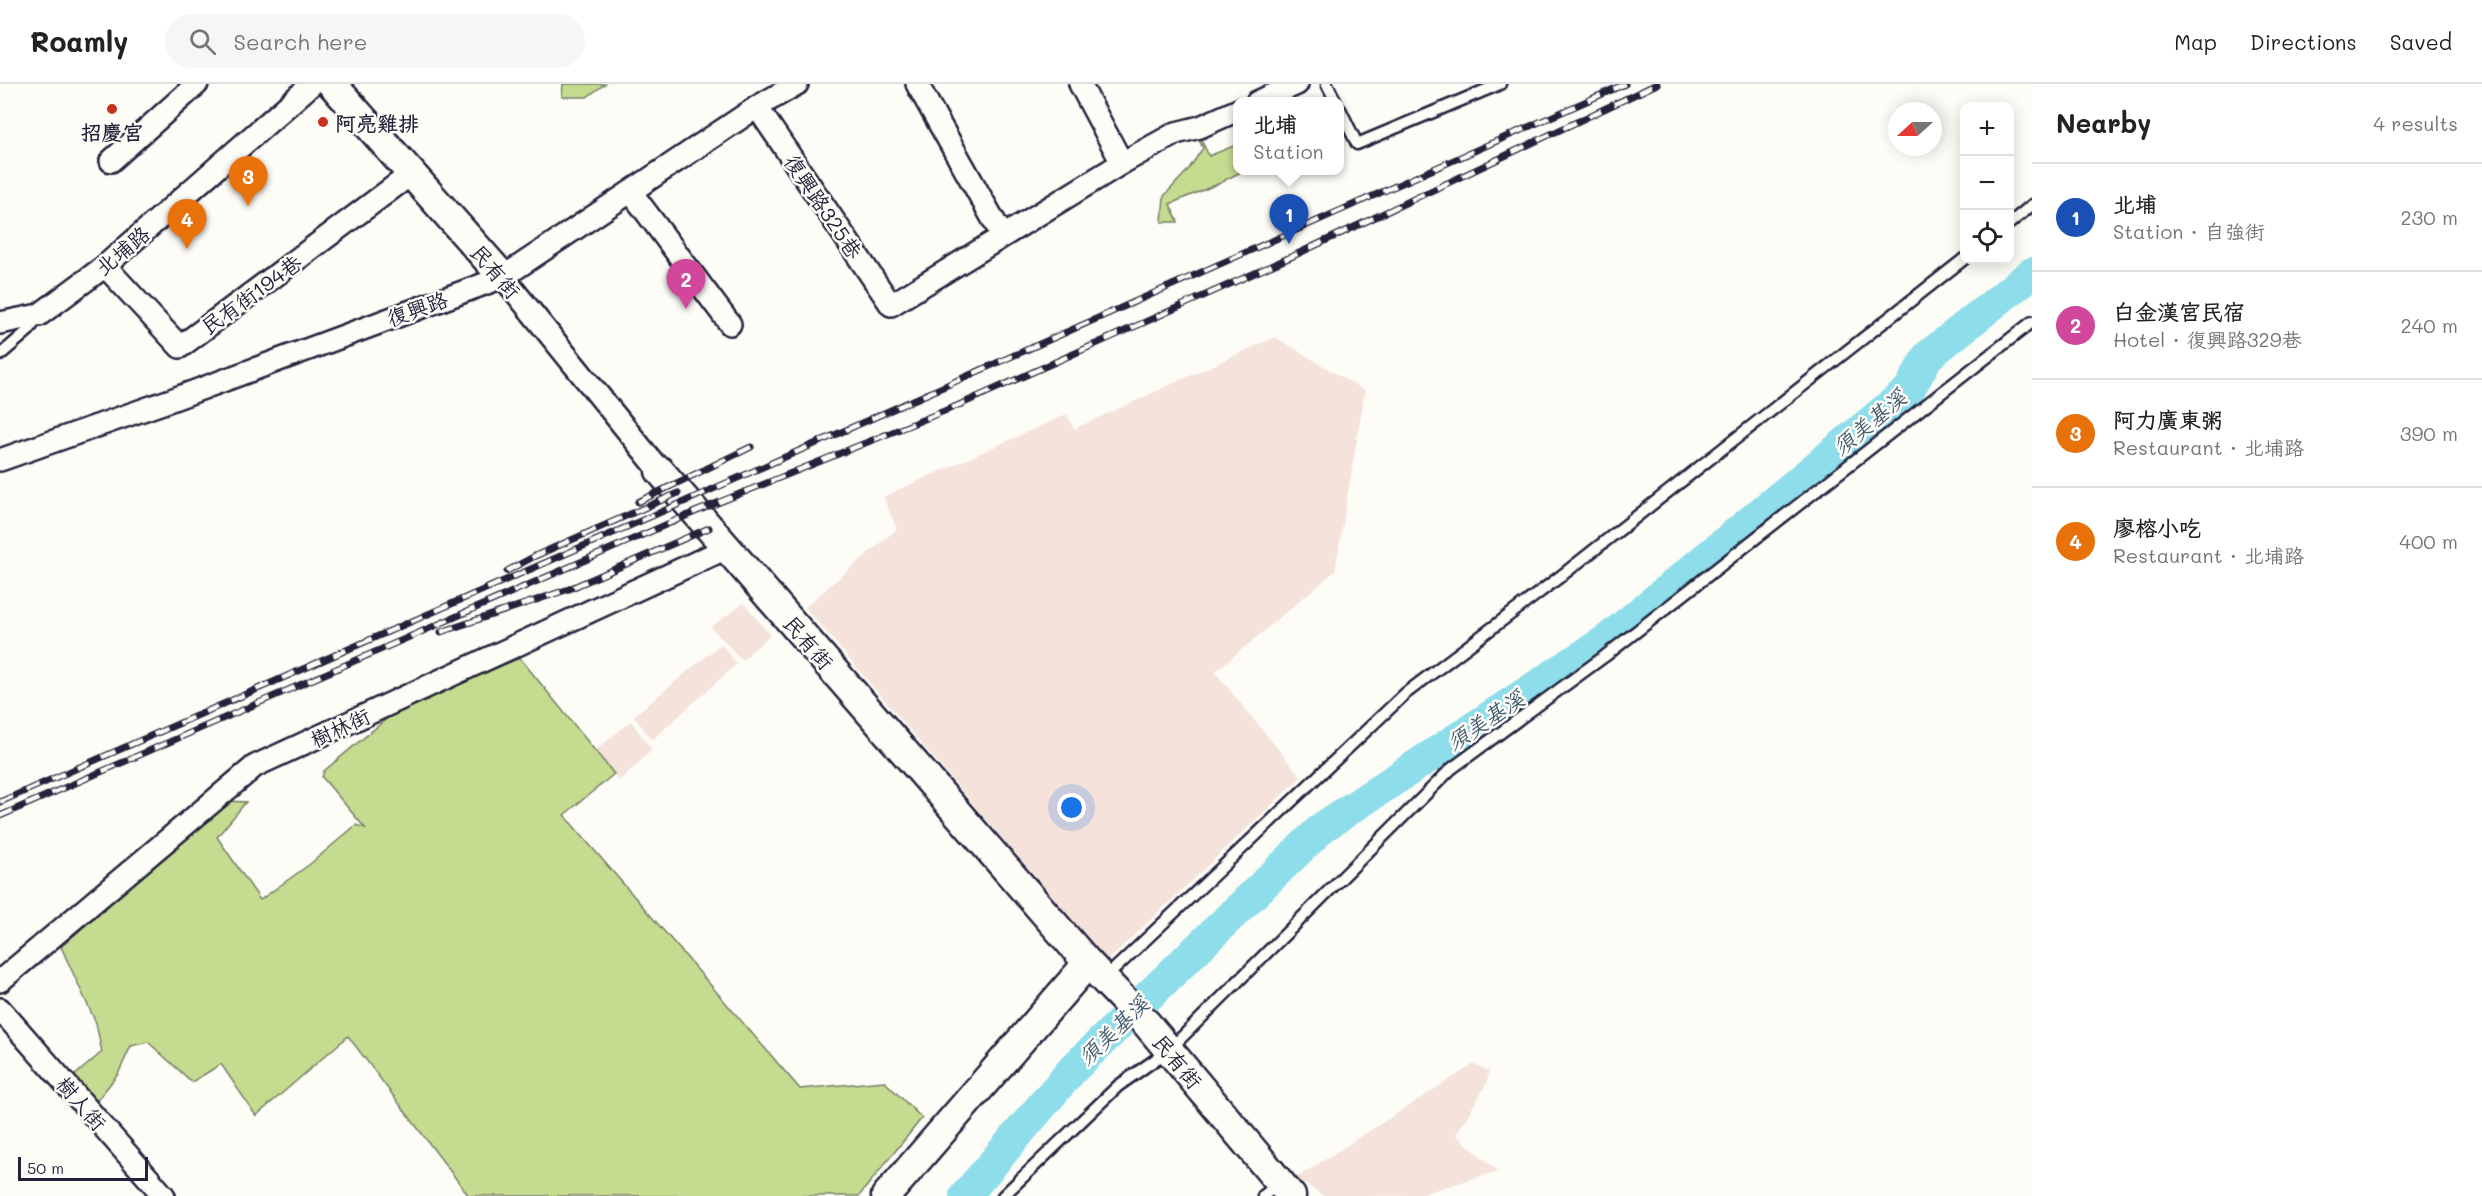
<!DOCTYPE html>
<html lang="en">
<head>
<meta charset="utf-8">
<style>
  body { margin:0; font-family:Mali,"LXGW WenKai TC",sans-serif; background:#f6f6f6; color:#222 }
  .controls { position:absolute; right:18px; top:18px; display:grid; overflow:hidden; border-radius:12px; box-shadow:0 3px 15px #0003 }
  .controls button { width:54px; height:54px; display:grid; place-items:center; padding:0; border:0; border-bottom:2px solid #e0e0e0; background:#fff; color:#222; font:30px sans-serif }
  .compass { position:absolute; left:1888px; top:18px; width:54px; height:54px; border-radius:50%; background:#fff; box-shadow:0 3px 15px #0003; rotate:249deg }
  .scale { position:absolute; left:18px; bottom:15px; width:130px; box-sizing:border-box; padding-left:6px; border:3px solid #22223b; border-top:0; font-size:16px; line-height:21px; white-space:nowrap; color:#22223b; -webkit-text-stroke:4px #fdfcf7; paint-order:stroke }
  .you { position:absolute; left:1072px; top:724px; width:21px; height:21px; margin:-15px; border:4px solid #fff; border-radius:50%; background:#1a73e8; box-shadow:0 0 0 9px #1a73e833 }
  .badge { display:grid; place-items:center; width:39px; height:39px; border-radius:50%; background:#b45309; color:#fff; font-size:20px; font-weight:700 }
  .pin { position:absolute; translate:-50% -50px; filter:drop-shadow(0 2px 3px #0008) }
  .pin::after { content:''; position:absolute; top:32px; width:21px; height:18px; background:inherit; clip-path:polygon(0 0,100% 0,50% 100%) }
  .popup { position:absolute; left:1233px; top:13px; width:111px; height:78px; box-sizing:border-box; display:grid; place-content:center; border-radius:12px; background:#fff; filter:drop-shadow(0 2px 4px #0005); font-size:20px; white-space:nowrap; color:#767676 }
  .popup b { font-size:22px; color:#222 }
  .popup::after { content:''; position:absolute; left:50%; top:100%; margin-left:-12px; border:12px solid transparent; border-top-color:#fff }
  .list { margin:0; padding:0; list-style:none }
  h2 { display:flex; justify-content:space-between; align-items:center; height:78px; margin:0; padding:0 24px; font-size:26px }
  h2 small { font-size:20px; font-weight:400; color:#767676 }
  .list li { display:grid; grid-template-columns:39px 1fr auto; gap:18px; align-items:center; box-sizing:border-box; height:108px; padding:0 24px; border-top:2px solid #e0e0e0 }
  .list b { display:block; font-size:22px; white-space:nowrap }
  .list p { margin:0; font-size:20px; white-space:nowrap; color:#767676 }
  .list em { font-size:20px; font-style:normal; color:#767676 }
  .icon { flex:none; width:33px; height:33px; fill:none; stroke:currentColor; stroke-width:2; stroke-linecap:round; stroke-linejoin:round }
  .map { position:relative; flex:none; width:2032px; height:1112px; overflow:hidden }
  header { display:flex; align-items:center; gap:36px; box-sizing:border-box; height:84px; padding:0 30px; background:#fff; border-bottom:2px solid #e0e0e0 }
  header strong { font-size:28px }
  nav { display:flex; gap:33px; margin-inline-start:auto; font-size:21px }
  .search { width:420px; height:54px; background:#f6f6f6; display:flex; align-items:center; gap:15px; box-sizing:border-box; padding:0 21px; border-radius:33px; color:#767676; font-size:22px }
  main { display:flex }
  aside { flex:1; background:#fff }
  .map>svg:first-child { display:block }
</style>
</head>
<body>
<header>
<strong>Roamly</strong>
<div class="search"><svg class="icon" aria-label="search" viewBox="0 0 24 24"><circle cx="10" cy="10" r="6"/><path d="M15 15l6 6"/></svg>Search here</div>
<nav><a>Map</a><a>Directions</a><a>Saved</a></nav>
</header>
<main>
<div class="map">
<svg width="2032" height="1112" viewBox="0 0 2032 1112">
  <rect width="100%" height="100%" fill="#fdfcf7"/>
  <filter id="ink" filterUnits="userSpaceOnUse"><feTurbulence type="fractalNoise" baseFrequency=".0167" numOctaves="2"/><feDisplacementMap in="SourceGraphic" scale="12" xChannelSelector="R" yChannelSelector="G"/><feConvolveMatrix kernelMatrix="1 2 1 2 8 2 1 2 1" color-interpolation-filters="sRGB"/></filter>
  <g filter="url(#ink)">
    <g fill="#f4e2db">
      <polygon points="1275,253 1365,307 1335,487 1215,588 1301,693 1107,877 805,523 897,445 883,413 1067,330 1074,345"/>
      <polygon points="744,519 770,551 742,576 711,543"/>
      <polygon points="721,560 737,580 652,656 634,632"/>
      <polygon points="631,637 652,666 619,697 595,667"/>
      <polygon points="1474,980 1489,987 1487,999 1456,1051 1498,1087 1415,1112 1323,1112 1296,1094"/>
    </g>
    <g fill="#c5db90" stroke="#747e66" stroke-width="1.5">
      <polygon points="563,0 605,0 587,13 562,13"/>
      <polygon points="1201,55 1209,72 1238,60 1238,86 1243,87 1225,96 1225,97 1170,120 1178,138 1162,138 1164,112 1188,86 1203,64 1199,56"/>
      <polygon points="520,574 614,690 564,731 800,1005 884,997 922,1034 859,1112 469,1112 348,952 256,1032 221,980 192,998 148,958 131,962 118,990 95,1019 74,992 102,968 96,939 61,863 227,717 246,718 217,753 260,816 310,780 356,741 365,744 322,693 324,687 396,627"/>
    </g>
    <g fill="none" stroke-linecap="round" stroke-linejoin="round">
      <polyline stroke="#8eddeb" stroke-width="32" points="965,1112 1073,985 1323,743 1608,555 1909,306 1928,272 2032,189"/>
      <g stroke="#22223b" stroke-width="15">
        <g id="lane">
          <polyline points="1327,0 1336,18"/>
          <polyline points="1340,25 1357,60 1500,0"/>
          <polyline points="2010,139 2032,121"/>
          <polyline points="0,271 29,246 38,233"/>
          <polyline points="1104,895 1406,609 1561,492 1964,175"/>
          <polyline points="1003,1112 1118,1002 1169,966 1451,685 1605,572 2032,238"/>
          <polyline points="1263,1112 1280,1099"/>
        </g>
      </g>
      <g stroke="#22223b" stroke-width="26">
        <g id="street">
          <polyline points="917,0 1002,151"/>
          <polyline points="1080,0 1122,79"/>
          <polyline points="1257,18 1297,0"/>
          <polyline points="757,23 891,221 1122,79 1176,49 1200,43 1238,26"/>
          <polyline points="111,77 197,0"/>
          <polyline points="631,108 730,240"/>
          <polyline points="105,182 180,263 411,90"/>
          <polyline points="503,193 660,387"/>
          <polyline points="0,239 39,231 105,182 312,0"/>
          <polyline points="0,376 171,316 503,193 757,23 797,0"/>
          <polyline points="0,897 255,682 727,464"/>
          <polyline points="0,925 164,1112"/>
        </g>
      </g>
      <g stroke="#22223b" stroke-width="33">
        <g id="secondary">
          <polyline points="332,0 503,193"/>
          <polyline points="660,387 1088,879 1147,940 1291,1112"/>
          <polyline points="886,1112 1088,879"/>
        </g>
      </g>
      <use href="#lane" stroke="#fdfcf7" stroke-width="10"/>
      <use href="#street" stroke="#fdfcf7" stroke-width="21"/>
      <use href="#secondary" stroke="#fdfcf7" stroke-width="28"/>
      <g stroke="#22223b" stroke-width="7">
        <g id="rail">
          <polyline points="638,418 751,363"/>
          <polyline points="507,487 535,472 678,409"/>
          <polyline points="441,548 569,505 709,444"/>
          <polyline points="0,718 686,417 1625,0"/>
          <polyline points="0,732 695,428 959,321 1293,172 1657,0"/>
        </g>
      </g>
      <use href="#rail" stroke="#fdfcf7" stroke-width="4.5" stroke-dasharray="14" stroke-linecap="butt"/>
    </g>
  </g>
  <g fill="#c8321e" stroke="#fdfcf7" stroke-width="2">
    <circle cx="112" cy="25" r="6"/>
    <circle cx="323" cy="38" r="6"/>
  </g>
  <g text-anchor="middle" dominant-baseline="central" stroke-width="5" stroke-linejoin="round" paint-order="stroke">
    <g font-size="21" font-weight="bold" fill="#22223b" stroke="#fdfcf7" text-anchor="start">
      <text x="335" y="38">阿亮雞排</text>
      <text x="112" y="47" text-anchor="middle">招慶宮</text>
    </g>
    <g font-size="21" fill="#22223b" stroke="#fdfcf7">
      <text transform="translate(824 122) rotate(56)">復興路325巷</text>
      <text transform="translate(122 166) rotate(-40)">北埔路</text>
      <text transform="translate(496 187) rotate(49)">民有街</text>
      <text transform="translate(251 210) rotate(-36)">民有街194巷</text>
      <text transform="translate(417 224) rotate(-20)">復興路</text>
      <text transform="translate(809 558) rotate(49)">民有街</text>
      <text transform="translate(340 643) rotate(-25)">樹林街</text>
      <text transform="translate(1178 977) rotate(50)">民有街</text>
      <text transform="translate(82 1019) rotate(49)">樹人街</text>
    </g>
    <g font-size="22" font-style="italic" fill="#425a70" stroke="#fdfcf7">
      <text transform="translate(1869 338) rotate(-40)">須美基溪</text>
      <text transform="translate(1485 636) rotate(-34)">須美基溪</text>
      <text transform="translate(1113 946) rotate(-44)">須美基溪</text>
    </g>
  </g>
</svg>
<div class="controls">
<button>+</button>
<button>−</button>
<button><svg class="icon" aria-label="locate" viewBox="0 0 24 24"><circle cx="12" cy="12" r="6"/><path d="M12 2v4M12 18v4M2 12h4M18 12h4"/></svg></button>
</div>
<svg class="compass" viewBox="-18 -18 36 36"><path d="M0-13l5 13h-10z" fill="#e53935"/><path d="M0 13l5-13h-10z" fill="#767676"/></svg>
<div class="scale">50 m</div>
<div class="you"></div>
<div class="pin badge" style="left:1289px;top:160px;background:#1a4fb4">1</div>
<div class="popup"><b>北埔</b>Station</div>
<div class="pin badge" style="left:686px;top:225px;background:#d1479c">2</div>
<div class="pin badge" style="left:248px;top:122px;background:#e8710a">3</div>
<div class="pin badge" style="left:187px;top:165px;background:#e8710a">4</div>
</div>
<aside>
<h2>Nearby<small>4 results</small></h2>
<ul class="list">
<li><span class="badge" style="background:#1a4fb4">1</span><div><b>北埔</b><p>Station · 自強街</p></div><em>230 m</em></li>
<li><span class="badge" style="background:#d1479c">2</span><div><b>白金漢宮民宿</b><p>Hotel · 復興路329巷</p></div><em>240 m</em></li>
<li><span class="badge" style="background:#e8710a">3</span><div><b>阿力廣東粥</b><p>Restaurant · 北埔路</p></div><em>390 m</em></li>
<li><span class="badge" style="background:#e8710a">4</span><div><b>廖榕小吃</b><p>Restaurant · 北埔路</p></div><em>400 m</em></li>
</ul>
</aside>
</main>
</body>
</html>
